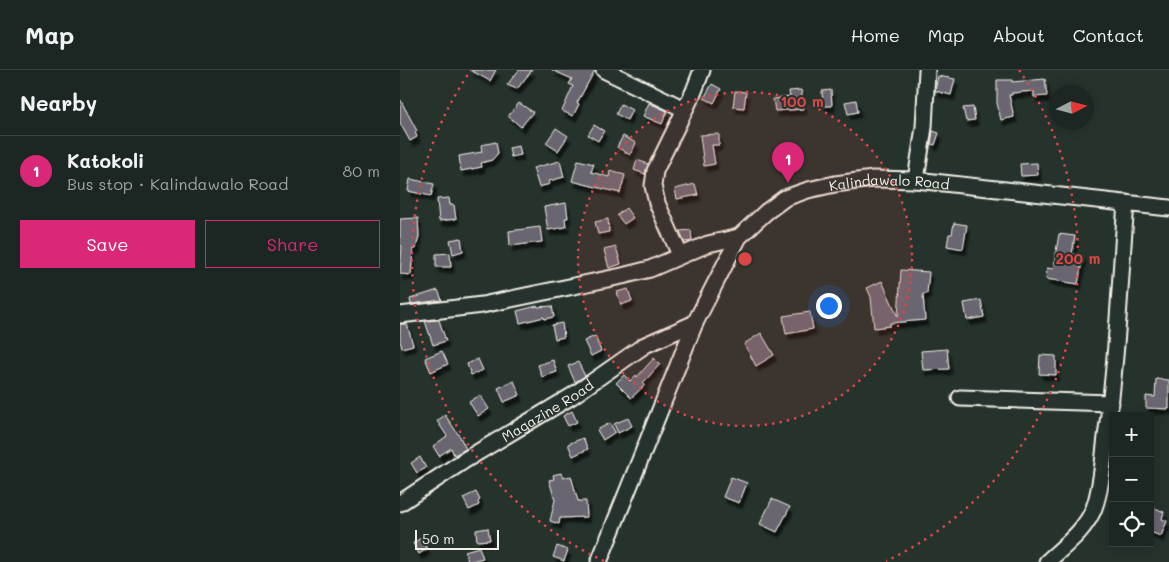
<!DOCTYPE html>
<html lang="en">
<head>
<meta charset="utf-8">
<style>
  body { margin:0; font-family:Mali,sans-serif; background:#29322f; color:#f1f3f6 }
  .controls { position:absolute; right:15px; bottom:15px; display:grid; overflow:hidden; border-radius:0px; box-shadow:0 2px 12px #0003 }
  .controls button { width:45px; height:45px; display:grid; place-items:center; padding:0; border:0; border-bottom:1px solid #3a4340; background:#1c2622; color:#f1f3f6; font:25px sans-serif }
  .compass { position:absolute; left:649px; top:15px; width:45px; height:45px; border-radius:50%; background:#1c2622; box-shadow:0 2px 12px #0003; rotate:84deg }
  .scale { position:absolute; left:15px; bottom:12px; width:84px; box-sizing:border-box; padding-left:5px; border:2px solid #f4f1e8; border-top:0; font-size:14px; line-height:18px; white-space:nowrap; color:#f4f1e8; -webkit-text-stroke:4px #26332d; paint-order:stroke }
  .you { position:absolute; left:428px; top:235px; width:18px; height:18px; margin:-12px; border:4px solid #fff; border-radius:50%; background:#1a73e8; box-shadow:0 0 0 8px #1a73e833 }
  .badge { display:grid; place-items:center; width:32px; height:32px; border-radius:50%; background:#db2777; color:#fff; font-size:16px; font-weight:700 }
  .pin { position:absolute; translate:-50% -41px; filter:drop-shadow(0 1px 2px #0008) }
  .pin::after { content:''; position:absolute; top:26px; width:18px; height:15px; background:inherit; clip-path:polygon(0 0,100% 0,50% 100%) }
  .list { margin:0; padding:0; list-style:none }
  h2 { display:flex; justify-content:space-between; align-items:center; height:65px; margin:0; padding:0 20px; font-size:21px }
  h2 small { font-size:16px; font-weight:400; color:#a0a5a5 }
  .list li { display:grid; grid-template-columns:32px 1fr auto; gap:15px; align-items:center; box-sizing:border-box; height:70px; padding:0 20px; border-top:1px solid #3a4340 }
  .list b { display:block; font-size:19px; white-space:nowrap }
  .list p { margin:0; font-size:16px; white-space:nowrap; color:#a0a5a5 }
  .list em { font-size:16px; font-style:normal; color:#a0a5a5 }
  .actions { display:flex; gap:10px; padding:15px 20px }
  .actions a { flex:1; padding:11px 0; border:1px solid #db2777; border-radius:0px; text-align:center; font-size:18px; color:#db2777 }
  .actions .main { background:#db2777; color:#fff }
  .icon { flex:none; width:28px; height:28px; fill:none; stroke:currentColor; stroke-width:2; stroke-linecap:round; stroke-linejoin:round }
  .map { position:relative; flex:none; width:769px; height:492px; overflow:hidden }
  header { display:flex; align-items:center; gap:30px; box-sizing:border-box; height:70px; padding:0 25px; background:#1c2622; border-bottom:1px solid #3a4340 }
  header strong { font-size:24px }
  nav { display:flex; gap:28px; margin-inline-start:auto; font-size:18px }
  main { display:flex }
  aside { flex:1; background:#1c2622 }
  .map>svg:first-child { display:block }
</style>
</head>
<body>
<header>
<strong>Map</strong>
<nav><a>Home</a><a>Map</a><a>About</a><a>Contact</a></nav>
</header>
<main>
<aside>
<h2>Nearby<small></small></h2>
<ul class="list">
<li><span class="badge">1</span><div><b>Katokoli</b><p>Bus stop · Kalindawalo Road</p></div><em>80 m</em></li>
</ul>
<div class="actions"><a class="main">Save</a><a>Share</a></div>
</aside>
<div class="map">
<svg width="769" height="492" viewBox="0 0 769 492">
  <defs>
    <filter id="shadow"><feDropShadow dx="3" dy="5.5" stdDeviation="1" flood-color="#0009"/></filter>
  </defs>
  <rect width="100%" height="100%" fill="#26332d"/>
  <filter id="ink" filterUnits="userSpaceOnUse"><feTurbulence type="fractalNoise" baseFrequency=".02" numOctaves="2"/><feDisplacementMap in="SourceGraphic" scale="10" xChannelSelector="R" yChannelSelector="G"/><feConvolveMatrix kernelMatrix="1 2 1 2 8 2 1 2 1" color-interpolation-filters="sRGB"/></filter>
  <g filter="url(#ink)">
    <g fill="#6a6671" stroke="#f4f1e8" filter="url(#shadow)">
      <polygon points="70,0 96,0 90,11"/>
      <polygon points="119,0 132,0 117,19 107,15"/>
      <polygon points="152,0 195,0 177,33 179,34 173,46 162,41 173,16 169,14 172,9"/>
      <polygon points="538,6 555,9 551,25 535,21"/>
      <polygon points="645,9 647,26 634,27 634,21 612,23 612,25 609,25 614,47 601,50 597,33 597,10 612,10 612,12"/>
      <polygon points="312,14 321,19 314,33 304,28"/>
      <polygon points="401,20 404,39 375,41 373,29 390,27 389,21"/>
      <polygon points="431,20 432,36 423,36 422,21"/>
      <polygon points="335,21 346,22 344,38 333,37"/>
      <polygon points="0,29 17,61 15,62 17,67 10,71 0,53"/>
      <polygon points="456,30 458,42 448,44 445,32"/>
      <polygon points="119,33 133,42 121,57 108,46"/>
      <polygon points="249,33 267,41 262,54 243,46"/>
      <polygon points="221,34 232,40 227,50 216,44"/>
      <polygon points="573,37 575,50 566,51 563,38"/>
      <polygon points="194,55 204,61 198,71 188,65"/>
      <polygon points="156,58 168,66 158,81 146,73"/>
      <polygon points="533,61 539,63 535,75 531,74"/>
      <polygon points="319,64 319,75 312,75 315,94 304,96 300,65"/>
      <polygon points="223,66 236,73 230,85 217,77"/>
      <polygon points="96,72 98,83 92,90 81,93 82,97 61,101 59,86 82,82 81,75"/>
      <polygon points="119,76 121,85 111,87 109,78"/>
      <polygon points="178,90 194,94 191,102 209,107 210,101 225,105 220,123 172,111"/>
      <polygon points="237,90 248,94 245,104 234,100"/>
      <polygon points="160,91 164,107 149,111 150,114 139,117 133,98"/>
      <polygon points="637,93 638,105 621,106 620,94"/>
      <polygon points="10,109 34,114 31,126 8,121"/>
      <polygon points="295,114 298,125 277,129 275,119"/>
      <polygon points="49,128 50,135 54,135 56,149 39,151 37,129"/>
      <polygon points="166,133 168,148 165,148 166,157 148,160 144,137"/>
      <polygon points="226,138 233,148 224,154 217,145"/>
      <polygon points="18,148 19,166 16,179 13,178 11,205 0,204 2,176 0,175 0,149"/>
      <polygon points="208,149 209,162 198,164 195,152"/>
      <polygon points="554,153 567,155 563,179 547,176 549,164 552,164"/>
      <polygon points="140,157 142,172 110,176 109,161"/>
      <polygon points="291,160 292,171 284,172 280,161"/>
      <polygon points="659,164 675,166 672,184 683,186 678,214 646,209 647,198 653,199"/>
      <polygon points="61,168 63,181 53,184 50,170"/>
      <polygon points="216,177 221,194 209,198 204,180"/>
      <polygon points="50,183 51,197 36,197 36,184"/>
      <polygon points="501,200 529,202 527,224 523,224 525,250 490,253 490,256 474,258 471,227 467,218 482,211 498,247"/>
      <polygon points="228,219 232,231 221,235 217,222"/>
      <polygon points="38,220 42,230 11,234 10,229"/>
      <polygon points="581,230 584,247 567,250 564,233"/>
      <polygon points="137,236 138,237 152,236 154,247 144,249 144,247 120,253 117,241"/>
      <polygon points="410,242 413,259 386,264 383,246"/>
      <polygon points="39,250 46,271 33,275 25,251"/>
      <polygon points="162,253 164,267 155,269 152,255"/>
      <polygon points="0,254 7,254 13,275 2,278 0,271"/>
      <polygon points="361,263 374,285 356,296 344,274"/>
      <polygon points="195,266 201,281 191,286 184,271"/>
      <polygon points="547,279 549,299 523,300 521,281"/>
      <polygon points="42,281 48,294 31,302 25,288"/>
      <polygon points="640,285 656,286 656,305 639,304"/>
      <polygon points="254,288 260,294 243,313 245,315 231,328 216,313 224,305 230,311 236,305 237,307"/>
      <polygon points="78,289 83,300 71,305 67,294"/>
      <polygon points="153,290 157,302 142,307 138,295"/>
      <polygon points="178,292 185,306 175,312 168,296"/>
      <polygon points="756,309 769,310 769,339 746,338 746,326 755,327"/>
      <polygon points="114,311 120,325 104,332 98,318"/>
      <polygon points="80,325 89,339 78,346 69,332"/>
      <polygon points="172,341 177,352 168,356 163,346"/>
      <polygon points="45,345 60,367 66,379 54,385 51,378 39,386 33,376 47,366 37,351"/>
      <polygon points="228,348 232,356 218,363 214,354"/>
      <polygon points="210,353 215,362 203,370 197,360"/>
      <polygon points="183,368 188,379 173,386 168,374"/>
      <polygon points="20,387 26,398 17,403 11,393"/>
      <polygon points="161,403 163,408 171,406 178,431 186,431 187,447 160,448 159,454 150,451 155,430 149,410 154,409 153,405"/>
      <polygon points="331,407 347,413 339,433 323,427"/>
      <polygon points="76,422 80,430 78,432 79,435 69,440 63,428"/>
      <polygon points="372,429 390,437 377,462 360,454"/>
      <polygon points="750,436 764,442 762,449 767,451 761,466 750,462"/>
      <polygon points="88,458 90,470 77,471 76,460"/>
      <polygon points="21,468 27,479 19,484 13,473"/>
      <polygon points="157,476 168,480 164,491 153,487"/>
      <polygon points="79,477 83,488 68,492 65,481"/>
    </g>
    <g fill="none" stroke-linecap="round" stroke-linejoin="round">
      <g stroke="#f4f1e8" stroke-width="19">
        <g id="minor">
          <polyline points="204,0 284,39"/>
          <polyline points="516,110 524,57 527,0"/>
          <polyline points="280,185 257,133 253,116 255,101 294,21 302,0"/>
          <polyline points="0,245 82,235 222,206 250,199 308,174 339,167"/>
          <polyline points="560,328 711,333"/>
          <path id="s1" d="M 0,433 L 65,390 L 172,326 L 245,275 L 295,253"/>
          <path id="s2" d="M 199,492 L 295,253 L 339,167 L 366,142 L 385,128 L 408,120 L 435,114 L 473,109 L 516,110 L 769,138"/>
          <path d="M 647,492 C 664,476 685,461 694,438 C 702,416 703,390 706,367 C 717,290 720,211 726,133"/>
        </g>
      </g>
      <use href="#minor" stroke="#26332d" stroke-width="15"/>
    </g>
  </g>
  <circle cx="345" cy="189" r="167" fill="#da4645" fill-opacity=".12"/>
  <g fill="none" stroke="#da4645" stroke-width="2.5" stroke-dasharray="2.5 5">
    <circle cx="345" cy="189" r="167"/>
    <path d="M204 491A333 333 0 0 1 71 0M619 0A333 333 0 0 1 486 491"/>
  </g>
  <g text-anchor="middle" dominant-baseline="central" stroke-width="4" stroke-linejoin="round" paint-order="stroke">
    <g font-size="14" fill="#f4f1e8" stroke="#26332d">
      <text stroke="none"><textPath href="#s2" startOffset="521">Kalindawalo Road</textPath></text>
      <text stroke="none"><textPath href="#s1" startOffset="174">Magazine Road</textPath></text>
    </g>
  </g>
  <circle cx="345" cy="189" r="8" fill="#da4645" stroke="#26332d" stroke-width="2.5"/>
  <g font-size="15" text-anchor="middle" font-weight="bold" fill="#da4645" stroke="#26332d" stroke-width="4" stroke-linejoin="round" paint-order="stroke">
    <text x="402" y="37">100 m</text>
    <text x="678" y="194">200 m</text>
  </g>
</svg>
<div class="controls">
<button>+</button>
<button>−</button>
<button><svg class="icon" aria-label="locate" viewBox="0 0 24 24"><circle cx="12" cy="12" r="6"/><path d="M12 2v4M12 18v4M2 12h4M18 12h4"/></svg></button>
</div>
<svg class="compass" viewBox="-18 -18 36 36"><path d="M0-13l5 13h-10z" fill="#e53935"/><path d="M0 13l5-13h-10z" fill="#a0a5a5"/></svg>
<div class="scale">50 m</div>
<div class="you"></div>
<div class="pin badge" style="left:388px;top:113px">1</div>
</div>
</main>
</body>
</html>
